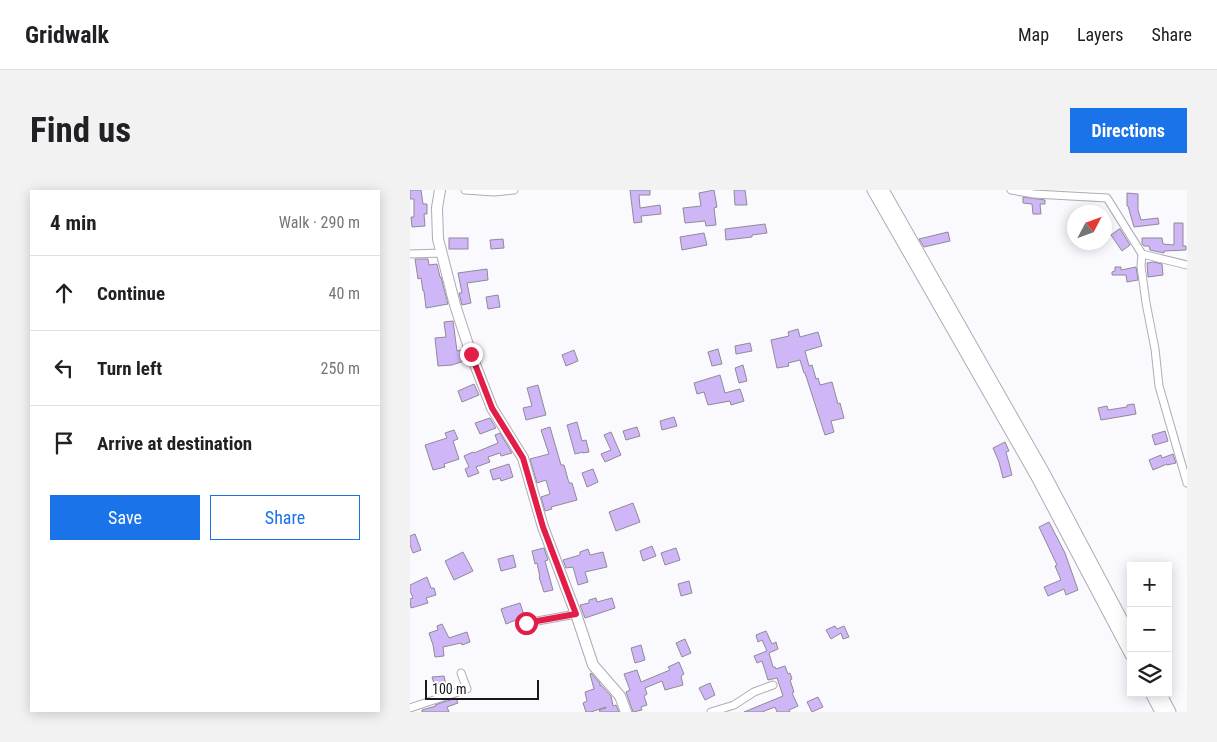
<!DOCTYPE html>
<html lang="en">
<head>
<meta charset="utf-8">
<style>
  body { margin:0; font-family:"Roboto Condensed",sans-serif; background:#f2f2f2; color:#202124 }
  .controls { position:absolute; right:15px; bottom:15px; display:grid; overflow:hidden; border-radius:0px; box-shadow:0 2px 12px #0003 }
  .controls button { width:45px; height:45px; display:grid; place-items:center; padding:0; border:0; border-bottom:1px solid #e0e0e0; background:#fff; color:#202124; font:25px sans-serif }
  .compass { position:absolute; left:657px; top:15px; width:45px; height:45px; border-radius:50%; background:#fff; box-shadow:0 2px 12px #0003; rotate:49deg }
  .scale { position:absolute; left:15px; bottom:12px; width:114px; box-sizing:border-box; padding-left:5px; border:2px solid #19171b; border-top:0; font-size:14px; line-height:18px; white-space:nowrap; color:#19171b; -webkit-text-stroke:4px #fff; paint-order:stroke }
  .stop { position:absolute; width:15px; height:15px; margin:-11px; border:4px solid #e11d48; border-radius:50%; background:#fff }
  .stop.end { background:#e11d48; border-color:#fff; box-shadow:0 1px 5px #0008 }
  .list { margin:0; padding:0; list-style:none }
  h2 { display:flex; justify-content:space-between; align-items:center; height:65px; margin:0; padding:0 20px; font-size:21px }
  h2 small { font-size:16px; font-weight:400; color:#757577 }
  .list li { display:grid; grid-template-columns:32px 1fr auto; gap:15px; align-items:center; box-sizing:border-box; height:75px; padding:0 20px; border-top:1px solid #e0e0e0 }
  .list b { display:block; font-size:19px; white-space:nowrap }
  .list em { font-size:16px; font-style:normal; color:#757577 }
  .actions { display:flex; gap:10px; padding:15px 20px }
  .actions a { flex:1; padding:11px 0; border:1px solid #1a73e8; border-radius:0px; text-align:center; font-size:18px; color:#1a73e8 }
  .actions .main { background:#1a73e8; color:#fff }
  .icon { flex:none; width:28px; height:28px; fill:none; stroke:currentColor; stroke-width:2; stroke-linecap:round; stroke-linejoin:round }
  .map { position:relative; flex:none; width:777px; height:522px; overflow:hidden; border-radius:0px }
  header { display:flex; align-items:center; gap:30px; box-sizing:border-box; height:70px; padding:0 25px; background:#fff; border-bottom:1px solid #e0e0e0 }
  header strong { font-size:24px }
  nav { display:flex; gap:28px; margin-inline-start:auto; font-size:18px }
  .intro { display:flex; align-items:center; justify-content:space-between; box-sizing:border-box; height:120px; padding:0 30px }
  h1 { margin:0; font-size:35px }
  .button { padding:12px 22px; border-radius:0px; background:#1a73e8; color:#fff; font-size:18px; font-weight:700 }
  main { display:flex; gap:30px; padding:0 30px }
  aside { flex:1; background:#fff; border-radius:0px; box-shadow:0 2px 12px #0003 }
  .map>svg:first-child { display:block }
</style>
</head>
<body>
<header>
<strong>Gridwalk</strong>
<nav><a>Map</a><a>Layers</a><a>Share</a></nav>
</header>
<div class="intro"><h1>Find us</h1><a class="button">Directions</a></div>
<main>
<aside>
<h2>4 min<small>Walk · 290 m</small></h2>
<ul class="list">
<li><svg class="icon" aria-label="ahead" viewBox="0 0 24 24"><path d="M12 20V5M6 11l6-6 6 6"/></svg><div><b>Continue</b></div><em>40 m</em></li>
<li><svg class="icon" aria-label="left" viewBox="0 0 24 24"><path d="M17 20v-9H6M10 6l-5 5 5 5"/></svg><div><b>Turn left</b></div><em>250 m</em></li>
<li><svg class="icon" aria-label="arrive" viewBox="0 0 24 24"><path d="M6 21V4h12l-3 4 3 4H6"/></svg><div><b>Arrive at destination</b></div></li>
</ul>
<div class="actions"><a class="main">Save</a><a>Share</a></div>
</aside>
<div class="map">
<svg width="777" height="522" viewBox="0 0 777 522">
  <rect width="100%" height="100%" fill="#faf9fd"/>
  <g fill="#cfb6f6" stroke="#8f8b95">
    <polygon points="0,0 11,0 13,14 17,14 17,24 14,24 15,36 2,37 1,27 4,27 4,9 0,9"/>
    <polygon points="220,0 240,0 240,5 229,5 230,18 250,15 251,24 231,26 232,32 224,33"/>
    <polygon points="304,0 307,17 304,18 306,35 296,36 295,31 275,33 273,18 291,16 289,3"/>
    <polygon points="324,0 335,0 337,15 325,15"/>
    <polygon points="717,3 728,4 728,20 731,30 748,28 749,34 724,37 718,16 717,16"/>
    <polygon points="613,7 635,10 635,14 630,14 631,24 623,24 622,14 613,13"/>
    <polygon points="764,33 773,33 773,56 776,56 776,60 754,61 754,63 740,60 739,56 734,56 732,54 732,48 752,48 753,54 764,55"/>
    <polygon points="355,34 357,43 342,45 342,47 316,50 315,39"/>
    <polygon points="709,39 710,39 720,55 712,61 701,45"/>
    <polygon points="538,42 540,51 514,57 509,49"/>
    <polygon points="294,43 297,55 272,60 270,47"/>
    <rect x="39" y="48" width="19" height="11"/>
    <polygon points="93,49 94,58 81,59 80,50"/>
    <polygon points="5,69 18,69 19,75 27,74 30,87 31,87 38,114 16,118 14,101 13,101 11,88 8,89"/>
    <polygon points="743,72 752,74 753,85 738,87 737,73"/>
    <polygon points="705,77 711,77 711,80 726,77 728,90 717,92 716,85 702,85 702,82 705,81"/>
    <polygon points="77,79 78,90 57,93 61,113 52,115 49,103 52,103 48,83"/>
    <polygon points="88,105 90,117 78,119 76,107"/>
    <polygon points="43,131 47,161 52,160 54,171 42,175 28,176 25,148 36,147 34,132"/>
    <polygon points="388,139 390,147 408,142 412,156 395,161 399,176 402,175 406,189 408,188 410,195 422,192 428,214 430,213 434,228 421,231 424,242 415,245 395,183 394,183 390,170 378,173 379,176 367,178 361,150 379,146 378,142"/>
    <polygon points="340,153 342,161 326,164 325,156"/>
    <polygon points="308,159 312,174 302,176 298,162"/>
    <polygon points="164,160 168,171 156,176 152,165"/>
    <polygon points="333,175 337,191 329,193 325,178"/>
    <polygon points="310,185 315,203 330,199 334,211 321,215 320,211 298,215 294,202 287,204 284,193"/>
    <polygon points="64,194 69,205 52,212 48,201"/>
    <polygon points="128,195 136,225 116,230 113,218 122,216 117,198"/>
    <polygon points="724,214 726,224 691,230 688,218 697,216 698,220 717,217 717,215"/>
    <polygon points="264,227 267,236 252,240 250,231"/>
    <polygon points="80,228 86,238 70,244 65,233"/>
    <polygon points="167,232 172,251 176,250 179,262 173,263 173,262 165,264 157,235"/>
    <polygon points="140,237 151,275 154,275 159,293 162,293 167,310 141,317 142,319 135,321 131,307 140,304 136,290 127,293 120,269 139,264 131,240"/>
    <polygon points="227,237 230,246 216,250 213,241"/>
    <polygon points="44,240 48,249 43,251 49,269 34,274 35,277 23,280 15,255 37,248 35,243"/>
    <polygon points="755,241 758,251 745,255 742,245"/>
    <polygon points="201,242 211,265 195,272 191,264 201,260 194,245"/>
    <polygon points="90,243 102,263 91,266 90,263 78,267 80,272 66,277 69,283 58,287 55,279 59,277 54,266 63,262 64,263 88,253 85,245"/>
    <polygon points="595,252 599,261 596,262 602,285 593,288 589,272 583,258"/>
    <polygon points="763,264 766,273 757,275 757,274 743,280 739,270 751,265 752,268"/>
    <polygon points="99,274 103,287 91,291 90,288 83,290 80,280"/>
    <polygon points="183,279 188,292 177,297 172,283"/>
    <polygon points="223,313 230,332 206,341 199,322"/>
    <polygon points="639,332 655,363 668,400 656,405 654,399 638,406 634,397 651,390 645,376 647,375 629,337"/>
    <polygon points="5,344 11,360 3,363 0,355 0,346"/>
    <polygon points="242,356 246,366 233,371 230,361"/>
    <polygon points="134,358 138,370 135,371 143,400 134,402 129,387 130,387 127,373 125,374 122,361"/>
    <polygon points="266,358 270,370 255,375 251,363"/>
    <polygon points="178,359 180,365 193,362 197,377 175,382 178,392 168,395 163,377 156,378 153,370 170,365 170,362"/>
    <polygon points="53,362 63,381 44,390 35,371"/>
    <polygon points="103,365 106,377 91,381 88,369"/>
    <polygon points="17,387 21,398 24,398 26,405 16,408 18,413 1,418 0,409 3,408 0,401 0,395"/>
    <polygon points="279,391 282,403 271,406 268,394"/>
    <polygon points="186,408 187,412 202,408 205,418 175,428 170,415 179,413 179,410"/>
    <polygon points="110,413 115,428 107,432 106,430 96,434 91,419"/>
    <polygon points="32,434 39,448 57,442 60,452 52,455 51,453 33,457 34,466 25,467 23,455 19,443 28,440 27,436"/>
    <polygon points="425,436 427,439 434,436 439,447 433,449 431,443 421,449 416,440"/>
    <polygon points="356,441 362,454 366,452 368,459 359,463 363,477 365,477 366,479 375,476 378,484 380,483 382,489 380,490 384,502 382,503 388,516 379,520 380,522 367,522 365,517 352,522 334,522 373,506 367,488 358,490 352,471 347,473 344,466 357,461 352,450 348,452 346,445"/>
    <polygon points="275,449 281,463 272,467 266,453"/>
    <polygon points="231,455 235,470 225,473 221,458"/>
    <polygon points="269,472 274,484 271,486 273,495 255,500 252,491 235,498 237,504 234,506 237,515 231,517 232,520 223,522 216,502 220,500 214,484 227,480 231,492 260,480 258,477"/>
    <polygon points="181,483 190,493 190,496 191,495 201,506 203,516 206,515 209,522 190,522 189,520 196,518 196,517 181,522 176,522 173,513 177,511 175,502 184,499 180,484"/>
    <polygon points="34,486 37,500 27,503 22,487"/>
    <polygon points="300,493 305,505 295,510 289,498"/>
    <polygon points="408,507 413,517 402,522 397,512"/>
    <polygon points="46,508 48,513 37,517 39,522 12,522 12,520 26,516 25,515"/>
  </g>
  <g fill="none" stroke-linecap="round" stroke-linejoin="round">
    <g stroke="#afabb6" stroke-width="9">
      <g id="street">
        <polyline points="55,0 84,2 104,0"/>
        <polyline points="601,0 624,4 697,8 732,64 777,75"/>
        <polyline points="0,64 32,63"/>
        <polyline points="732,64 731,76 736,113 745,159 749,196 777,293"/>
        <polyline points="116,433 166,424"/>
        <polyline points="0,518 57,499 51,483"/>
        <polyline points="301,522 324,515 344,502 363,495"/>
      </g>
    </g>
    <g stroke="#afabb6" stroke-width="12">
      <polyline id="secondary" points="30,0 27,18 28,49 45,115 61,164 82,218 113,268 133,337 166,424 183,475 210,506 216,522"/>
    </g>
    <g stroke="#afabb6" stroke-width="13">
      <g id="primary">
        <polyline points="463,0 627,287 721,465"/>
        <polyline points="473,0 634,283 721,447"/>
        <polyline points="741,503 751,522"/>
        <polyline points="750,503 760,522"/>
      </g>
    </g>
    <use href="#street" stroke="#fff" stroke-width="7"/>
    <use href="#secondary" stroke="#fff" stroke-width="10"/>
    <use href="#primary" stroke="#fff" stroke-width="11"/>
  </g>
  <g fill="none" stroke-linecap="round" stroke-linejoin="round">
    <polyline stroke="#e11d48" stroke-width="6" points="61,164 82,218 113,268 133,337 166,424 116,433"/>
  </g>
</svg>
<div class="controls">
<button>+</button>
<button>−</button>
<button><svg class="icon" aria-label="layers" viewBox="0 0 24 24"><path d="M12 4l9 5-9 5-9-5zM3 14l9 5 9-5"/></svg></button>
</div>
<svg class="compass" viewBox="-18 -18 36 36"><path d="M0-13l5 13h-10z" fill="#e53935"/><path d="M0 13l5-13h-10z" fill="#757577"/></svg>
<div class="scale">100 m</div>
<div class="stop" style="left:116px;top:433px"></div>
<div class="stop end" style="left:61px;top:164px"></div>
</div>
</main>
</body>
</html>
